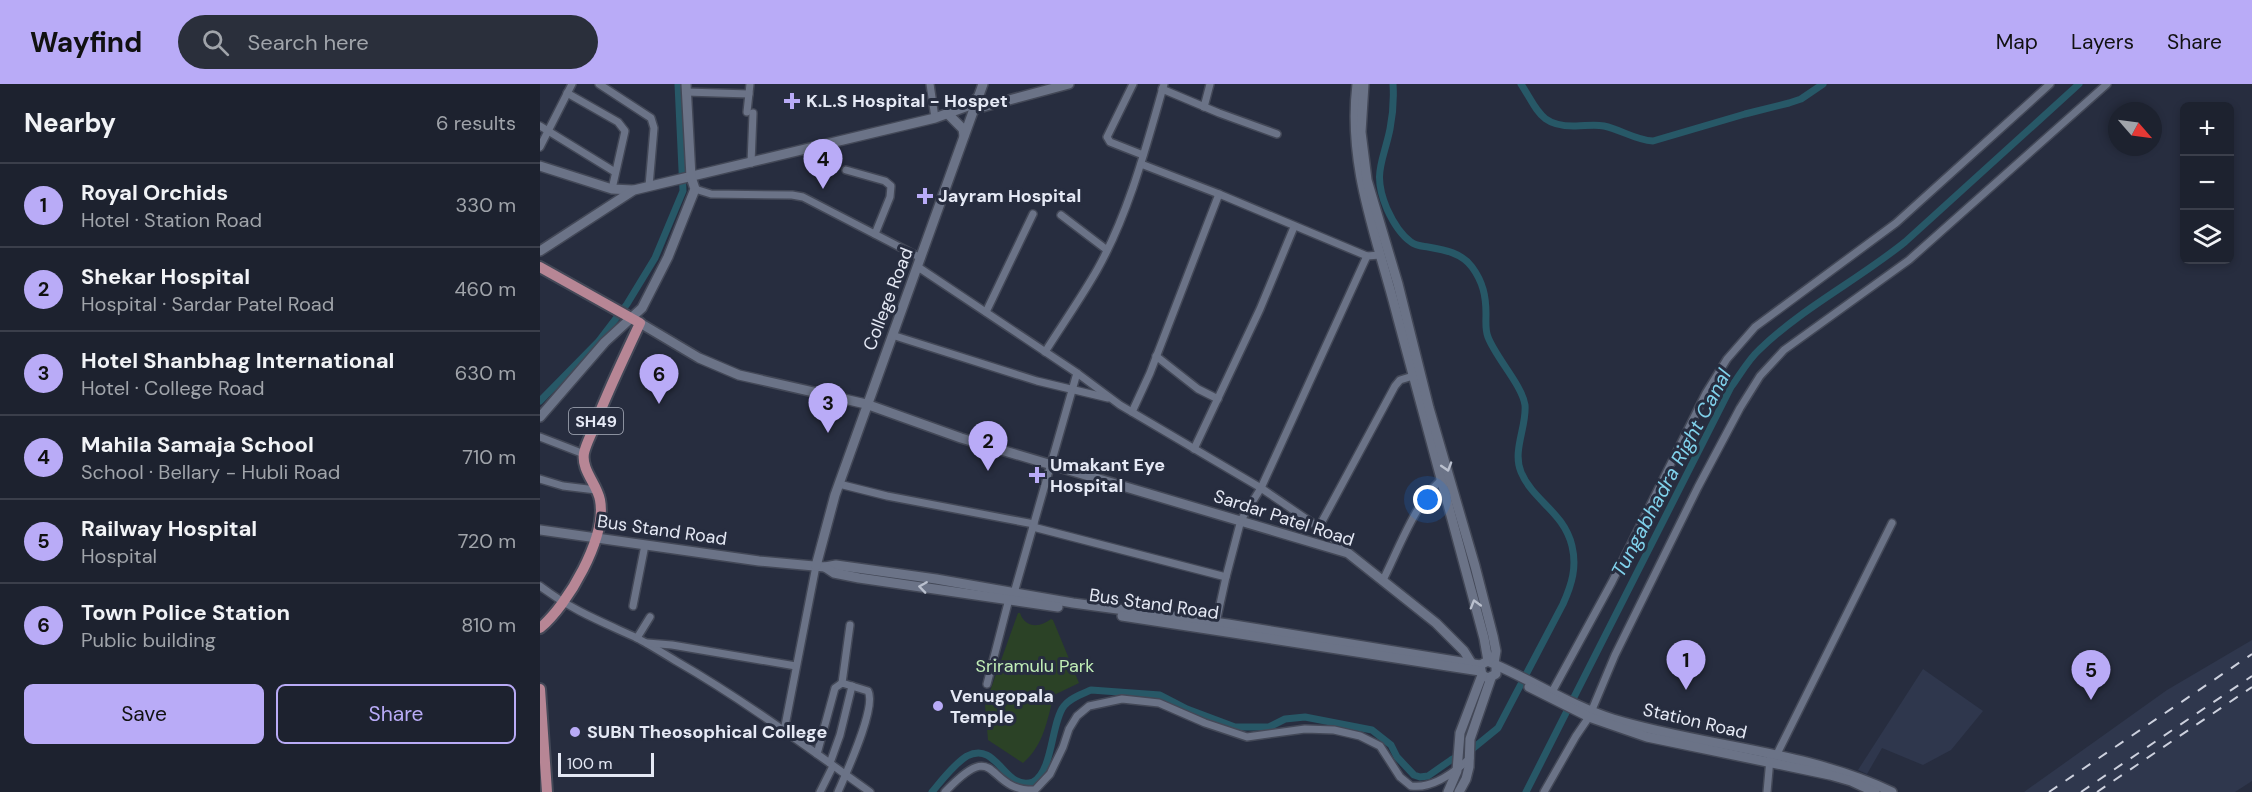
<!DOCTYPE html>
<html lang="en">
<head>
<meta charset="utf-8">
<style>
  body { margin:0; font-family:"DM Sans",sans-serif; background:#2a2f3b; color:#f1f3f6 }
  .controls { position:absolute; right:18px; top:18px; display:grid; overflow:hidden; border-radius:9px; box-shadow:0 3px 9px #0003 }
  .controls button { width:54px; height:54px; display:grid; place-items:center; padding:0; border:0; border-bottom:2px solid #3b3f4b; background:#1d222f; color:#f1f3f6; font:30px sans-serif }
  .compass { position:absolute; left:1568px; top:18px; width:54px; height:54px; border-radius:50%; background:#1d222f; box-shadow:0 3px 9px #0003; rotate:118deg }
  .scale { position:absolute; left:18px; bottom:15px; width:96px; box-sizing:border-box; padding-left:6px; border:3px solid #e5e9f5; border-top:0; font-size:16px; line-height:21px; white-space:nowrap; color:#e5e9f5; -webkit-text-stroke:4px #272d3f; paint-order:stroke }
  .you { position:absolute; left:888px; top:416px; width:21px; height:21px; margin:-15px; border:4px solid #fff; border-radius:50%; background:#1a73e8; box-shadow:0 0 0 9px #1a73e833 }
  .badge { display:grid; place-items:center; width:39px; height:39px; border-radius:50%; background:#b9abf7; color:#111; font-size:20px; font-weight:700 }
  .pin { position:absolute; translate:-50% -50px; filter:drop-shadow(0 2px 3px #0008) }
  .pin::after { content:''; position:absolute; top:32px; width:21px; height:18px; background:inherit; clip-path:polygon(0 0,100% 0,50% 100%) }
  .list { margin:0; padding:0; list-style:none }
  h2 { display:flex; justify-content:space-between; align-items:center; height:78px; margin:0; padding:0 24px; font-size:26px }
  h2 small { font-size:20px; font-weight:400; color:#a0a4aa }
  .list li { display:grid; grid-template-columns:39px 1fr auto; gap:18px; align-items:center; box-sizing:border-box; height:84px; padding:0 24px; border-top:2px solid #3b3f4b }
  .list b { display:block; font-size:22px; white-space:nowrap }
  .list p { margin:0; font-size:20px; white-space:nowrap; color:#a0a4aa }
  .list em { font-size:20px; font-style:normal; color:#a0a4aa }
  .actions { display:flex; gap:12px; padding:18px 24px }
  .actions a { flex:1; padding:14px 0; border:2px solid #b9abf7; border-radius:9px; text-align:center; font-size:21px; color:#b9abf7 }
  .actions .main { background:#b9abf7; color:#111 }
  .icon { flex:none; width:33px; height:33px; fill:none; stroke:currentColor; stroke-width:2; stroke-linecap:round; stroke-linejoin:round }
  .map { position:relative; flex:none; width:1712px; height:708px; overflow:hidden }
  header { display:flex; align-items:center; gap:36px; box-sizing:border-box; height:84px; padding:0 30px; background:#b9abf7; color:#111 }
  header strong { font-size:28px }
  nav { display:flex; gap:33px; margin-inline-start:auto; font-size:21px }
  .search { width:420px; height:54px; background:#2a2f3b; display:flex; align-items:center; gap:15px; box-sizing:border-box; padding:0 21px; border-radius:33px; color:#a0a4aa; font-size:22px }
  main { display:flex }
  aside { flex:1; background:#1d222f }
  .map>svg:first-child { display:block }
</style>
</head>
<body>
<header>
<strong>Wayfind</strong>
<div class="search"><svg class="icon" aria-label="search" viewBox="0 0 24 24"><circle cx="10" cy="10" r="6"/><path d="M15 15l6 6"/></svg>Search here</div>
<nav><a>Map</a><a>Layers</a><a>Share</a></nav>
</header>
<main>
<aside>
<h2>Nearby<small>6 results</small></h2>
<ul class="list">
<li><span class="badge">1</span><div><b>Royal Orchids</b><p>Hotel · Station Road</p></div><em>330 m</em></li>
<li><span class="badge">2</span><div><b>Shekar Hospital</b><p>Hospital · Sardar Patel Road</p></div><em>460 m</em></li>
<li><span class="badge">3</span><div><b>Hotel Shanbhag International</b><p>Hotel · College Road</p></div><em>630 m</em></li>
<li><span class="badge">4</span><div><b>Mahila Samaja School</b><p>School · Bellary - Hubli Road</p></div><em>710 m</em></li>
<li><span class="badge">5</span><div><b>Railway Hospital</b><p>Hospital</p></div><em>720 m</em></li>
<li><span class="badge">6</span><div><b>Town Police Station</b><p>Public building</p></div><em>810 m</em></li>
</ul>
<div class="actions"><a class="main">Save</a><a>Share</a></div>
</aside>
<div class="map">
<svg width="1712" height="708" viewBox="0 0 1712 708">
  <rect width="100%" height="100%" fill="#272d3f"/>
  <g fill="#2f374d">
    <polygon points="1712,556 1712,697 1695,708 1484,708 1627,606"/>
    <polygon points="1383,585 1443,627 1411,666 1383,681 1342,664 1327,690 1318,686"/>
  </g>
  <path fill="#2b4226" d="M 478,529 L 480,529 C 485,544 500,544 511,535 L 513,536 L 539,599 L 514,611 C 507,636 504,661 483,679 L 448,656 L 445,621 Z"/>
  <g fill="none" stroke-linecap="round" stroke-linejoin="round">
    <g stroke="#275867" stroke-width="7">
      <path d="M 981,0 C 998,26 1000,43 1036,42 C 1045,42 1054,40 1064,42 C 1082,46 1095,56 1113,57 L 1205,30 L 1249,19 L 1261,15 L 1283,0"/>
      <polyline points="0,317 58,258 87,220 115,174 143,107 138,0"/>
      <path d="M 392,708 C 402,696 414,680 427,672 C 458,656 464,708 493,698 C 513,688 511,638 524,622 C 530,614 542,610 551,606 L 620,611 L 647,625 L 695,643 L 729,643 L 745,635 L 765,633 L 832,646 L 851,661 L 857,673 L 874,691 L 880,693 L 888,692 L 911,676 L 931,666 L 958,644 L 1023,520 C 1032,500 1037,483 1032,462 C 1024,428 993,417 981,388 C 972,367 987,342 985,321 C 982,301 956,274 948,253 C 945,246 946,238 946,230 C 946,212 943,198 932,183 C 922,169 905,166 888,163 C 882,162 876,162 871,158 C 861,151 852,136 847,125 C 832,89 843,79 850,45 C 853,30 854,16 853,0"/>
      <path d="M 986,708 L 1191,303 C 1200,291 1208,276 1219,266 C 1262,224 1318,196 1365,158 L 1539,0"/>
    </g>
    <g stroke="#434857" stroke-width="10">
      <g id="street">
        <polyline points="59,0 111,34 114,44 109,102"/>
        <polyline points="390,0 395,34"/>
        <polyline points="593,0 567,53 570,58 603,71"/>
        <polyline points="622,5 679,29 737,50"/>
        <polyline points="146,8 209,10"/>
        <polyline points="27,9 78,38 85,47 72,105"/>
        <polyline points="664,23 670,0"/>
        <polyline points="207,28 210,0"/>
        <polyline points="0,42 75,88"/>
        <polyline points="0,63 32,0"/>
        <polyline points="211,79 213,29"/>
        <polyline points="601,80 679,110 827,172 840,171"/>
        <polyline points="306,86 345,97 351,102 350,113 335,150"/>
        <polyline points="155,105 171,110 252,111 263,113 381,174"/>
        <polyline points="521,131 567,166"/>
        <polyline points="378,183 537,289 580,321 721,404 784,447 806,467"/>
        <polyline points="446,228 493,130"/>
        <polyline points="352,251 497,297 568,314"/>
        <path d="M 505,268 C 522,241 541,214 557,186 C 589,129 606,63 624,0"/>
        <polyline points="616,272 658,305 678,315"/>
        <polyline points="592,328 610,289 679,110"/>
        <polyline points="0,353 44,370"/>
        <polyline points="654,365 720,225 754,143"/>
        <polyline points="0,395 23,402 56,406"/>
        <polyline points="299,400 347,412 494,440"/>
        <polyline points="493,443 686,493"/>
        <polyline points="779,443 855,302 860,296 873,292"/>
        <path d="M 843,496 C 859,464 875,420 900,397"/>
        <path d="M 0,502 C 33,527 60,537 97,554 C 110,561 123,569 136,577 C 204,616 267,663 330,708"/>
        <polyline points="93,522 105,461"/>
        <polyline points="675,543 686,493 701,436 721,404 827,172"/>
        <polyline points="97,554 110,533"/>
        <polyline points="107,559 132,561 256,582"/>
        <polyline points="302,599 310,541"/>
        <polyline points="447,600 469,515 474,509 537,289"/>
        <polyline points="1012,608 1072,498 1166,309 1187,275 1215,243 1356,139 1510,0"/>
        <polyline points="244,647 276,482"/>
        <path d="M 277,670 L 295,604 L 302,599 L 328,607 C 337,623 306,689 298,708"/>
        <polyline points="1236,672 1352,439"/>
        <polyline points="290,679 300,651 312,602"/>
        <polyline points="280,708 293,682"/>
        <path d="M 405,708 C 460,650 444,708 495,706 L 510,690 L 523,663 L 529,645 L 537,632 L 549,622 L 582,615 L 619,619 L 665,639 L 707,653 L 765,645 L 794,646 L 820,652 L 840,662 L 860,693 L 871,702 C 893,705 915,688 930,674"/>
        <polyline points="1004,708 1036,652 1049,633 1075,571 1158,403 1200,324 1220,292 1244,266 1369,176 1567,0"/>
        <polyline points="1227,708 1230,675"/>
      </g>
    </g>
    <g stroke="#434857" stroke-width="12">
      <g id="secondary">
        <path d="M 817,0 C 807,84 838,155 858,235 C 886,342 915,448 944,554 L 948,577 L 956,581 L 956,590 L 948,594 L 942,591 L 940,581 L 948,577"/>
        <polyline points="824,0 821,48 827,96 858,200 889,324 935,482 953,552 956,567 954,579"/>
        <polyline points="435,25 529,0"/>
        <polyline points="408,30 423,45 424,52"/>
        <polyline points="0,82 72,105 93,106"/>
        <polyline points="0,167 94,106 395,34 428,22 437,14"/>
        <polyline points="100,239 159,274 199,291 326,320 421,354 808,469 896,539 924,567 932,580"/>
        <polyline points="0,333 65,258 102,224 128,173 155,105 151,93 146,0"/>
        <polyline points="0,446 219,477 285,483 296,481 396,495 533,519 688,540 940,581"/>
        <polyline points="276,482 295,411 443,0"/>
        <polyline points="285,483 294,489 319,494 518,523"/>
        <polyline points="582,532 940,587"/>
        <path d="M 956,581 C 995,598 1032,622 1073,635 C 1165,663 1264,666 1352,708"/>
        <polyline points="989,603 1049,633 1107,653 1290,691 1311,697 1335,708"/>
        <polyline points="908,708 917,687 920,649 942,591"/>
        <polyline points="919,708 926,695 929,683 930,655 951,594"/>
      </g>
    </g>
    <g stroke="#434857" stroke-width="14">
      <g id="primary">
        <path d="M 0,183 L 100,239 C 84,274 67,308 54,343 C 51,351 46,360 44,369 C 41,386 57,400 60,416 C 67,453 28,521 0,544"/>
        <polyline points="0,605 7,708"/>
      </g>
    </g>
    <use href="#street" stroke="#6b7387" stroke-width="7"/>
    <use href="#secondary" stroke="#6b7387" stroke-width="9"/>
    <use href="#primary" stroke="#b78695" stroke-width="10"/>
    <g stroke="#cdd1de" stroke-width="2" stroke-dasharray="10 10" stroke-linecap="butt">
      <polyline points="1509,708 1712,570"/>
      <polyline points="1541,708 1712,592"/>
      <polyline points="1557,708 1712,603"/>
    </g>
  </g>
  <defs><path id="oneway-chevron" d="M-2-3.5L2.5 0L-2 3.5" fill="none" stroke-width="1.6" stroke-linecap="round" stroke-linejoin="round" transform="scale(1.5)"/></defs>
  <g stroke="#bac0ce">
    <use href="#oneway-chevron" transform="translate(907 383) rotate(73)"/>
    <use href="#oneway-chevron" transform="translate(383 503) rotate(-172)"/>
    <use href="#oneway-chevron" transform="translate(935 520) rotate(-106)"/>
  </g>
  <g fill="#b9abf7" stroke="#272d3f" stroke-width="2">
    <path d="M249 8h6v6h6v6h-6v6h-6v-6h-6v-6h6z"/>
    <path d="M382 103h6v6h6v6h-6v6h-6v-6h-6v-6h6z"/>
    <path d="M494 382h6v6h6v6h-6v6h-6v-6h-6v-6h6z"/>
    <circle cx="398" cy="622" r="6"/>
    <circle cx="35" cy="648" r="6"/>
  </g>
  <g text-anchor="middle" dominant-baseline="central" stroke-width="6" stroke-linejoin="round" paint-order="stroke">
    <rect fill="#272d3f" stroke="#acb1be" stroke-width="1.5" x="29" y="324" width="54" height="26" rx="4.5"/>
    <g font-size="16" font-weight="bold" fill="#e5e9f5">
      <text x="56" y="337">SH49</text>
    </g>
    <g font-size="18" font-weight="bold" fill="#e5e9f5" stroke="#272d3f" text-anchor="start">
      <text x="266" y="17">K.L.S Hospital - Hospet</text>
      <text x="398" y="112">Jayram Hospital</text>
      <text x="510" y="381">Umakant Eye<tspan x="510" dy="21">Hospital</tspan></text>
      <text x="410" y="612">Venugopala<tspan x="410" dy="21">Temple</tspan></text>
      <text x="47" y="648">SUBN Theosophical College</text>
    </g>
    <g font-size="18" fill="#e5e9f5" stroke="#272d3f">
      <text transform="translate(348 215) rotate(-69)">College Road</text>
      <text transform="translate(744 434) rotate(18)">Sardar Patel Road</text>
      <text transform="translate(122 446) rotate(8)">Bus Stand Road</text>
      <text transform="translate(614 520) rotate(8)">Bus Stand Road</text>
      <text transform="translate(1155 637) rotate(13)">Station Road</text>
    </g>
    <g font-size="18" fill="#c1eeb7" stroke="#272d3f">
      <text x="495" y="582">Sriramulu Park</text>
    </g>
    <g font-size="20" font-style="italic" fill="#80d2ec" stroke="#272d3f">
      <text transform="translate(1131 389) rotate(-62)">Tungabhadra Right Canal</text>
    </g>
  </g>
</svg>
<div class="controls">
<button>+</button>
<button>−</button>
<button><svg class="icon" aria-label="layers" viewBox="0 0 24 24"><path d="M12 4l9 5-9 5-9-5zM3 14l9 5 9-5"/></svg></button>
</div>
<svg class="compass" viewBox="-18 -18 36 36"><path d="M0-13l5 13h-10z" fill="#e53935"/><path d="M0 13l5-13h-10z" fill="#a0a4aa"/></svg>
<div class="scale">100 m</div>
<div class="you"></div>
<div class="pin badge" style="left:1146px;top:606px">1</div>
<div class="pin badge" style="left:448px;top:387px">2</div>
<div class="pin badge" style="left:288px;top:349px">3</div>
<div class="pin badge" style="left:283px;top:105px">4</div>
<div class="pin badge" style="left:1551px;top:616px">5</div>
<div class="pin badge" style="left:119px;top:320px">6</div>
</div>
</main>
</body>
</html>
